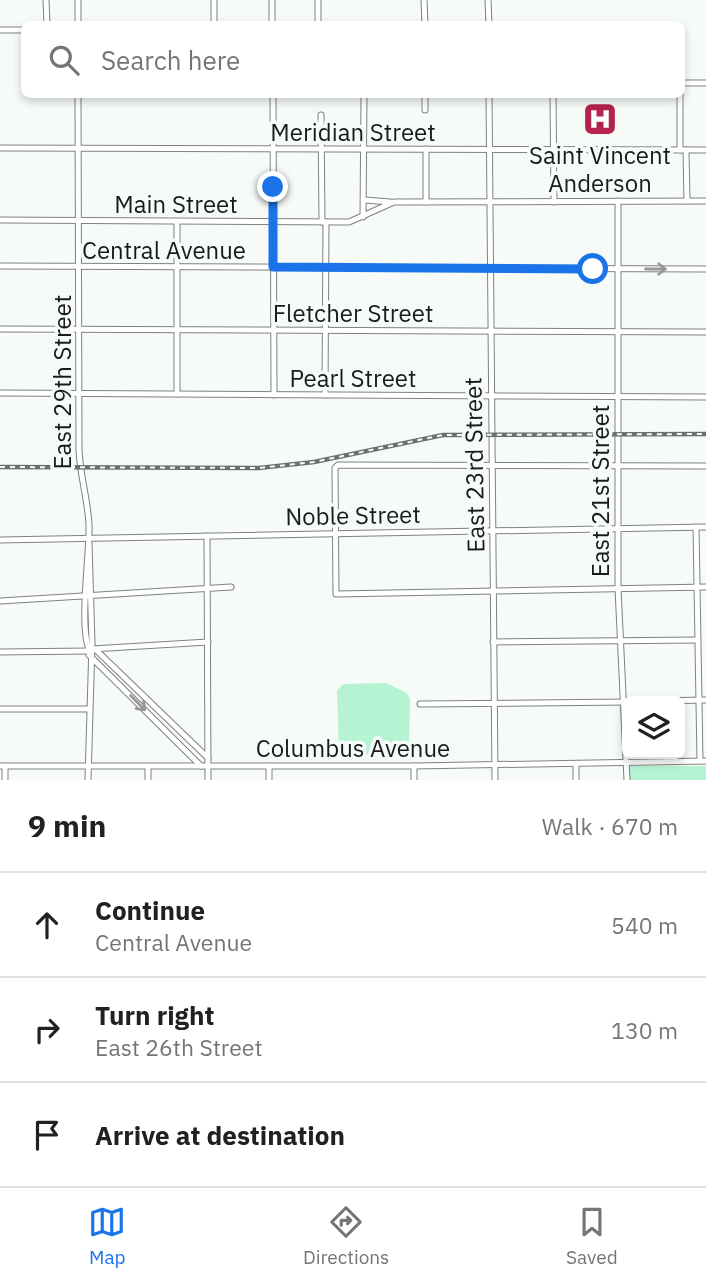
<!DOCTYPE html>
<html lang="en">
<head>
<meta charset="utf-8">
<style>
  body { margin:0; font-family:"IBM Plex Sans",sans-serif; background:#f2f2f2; color:#202124 }
  .controls { position:absolute; right:21px; bottom:21px; display:grid; overflow:hidden; border-radius:10px; box-shadow:0 4px 10px #0003 }
  .controls button { width:63px; height:63px; display:grid; place-items:center; padding:0; border:0; border-bottom:2px solid #e0e0e0; background:#fff; color:#202124; font:35px sans-serif }
  .stop { position:absolute; width:21px; height:21px; margin:-16px; border:5px solid #1a73e8; border-radius:50%; background:#fff }
  .stop.end { background:#1a73e8; border-color:#fff; box-shadow:0 2px 7px #0008 }
  .list { margin:0; padding:0; list-style:none }
  h2 { display:flex; justify-content:space-between; align-items:center; height:91px; margin:0; padding:0 28px; font-size:30px }
  h2 small { font-size:23px; font-weight:400; color:#757577 }
  .list li { display:grid; grid-template-columns:46px 1fr auto; gap:21px; align-items:center; box-sizing:border-box; height:105px; padding:0 28px; border-top:2px solid #e0e0e0 }
  .list b { display:block; font-size:26px; white-space:nowrap }
  .list p { margin:0; font-size:23px; white-space:nowrap; color:#757577 }
  .list em { font-size:23px; font-style:normal; color:#757577 }
  .icon { flex:none; width:38px; height:38px; fill:none; stroke:currentColor; stroke-width:2; stroke-linecap:round; stroke-linejoin:round }
  .map { position:relative; flex:none; width:706px; height:780px; overflow:hidden }
  .search { position:absolute; background:#fff; box-shadow:0 4px 10px #0003; left:21px; right:21px; top:21px; height:77px; display:flex; align-items:center; gap:18px; box-sizing:border-box; padding:0 24px; border-radius:10px; color:#757577; font-size:26px }
  .sheet { height:406px; background:#fff }
  nav { display:flex; justify-content:space-around; align-items:center; box-sizing:border-box; height:98px; border-top:2px solid #e0e0e0; background:#fff; font-size:19px; color:#757577 }
  nav a { display:grid; justify-items:center; gap:4px }
  nav .on { color:#1a73e8 }
  .map>svg:first-child { display:block }
</style>
</head>
<body>
<div class="map">
<svg width="706" height="780" viewBox="0 0 706 780">
  <rect width="100%" height="100%" fill="#f6fbf8"/>
  <g fill="#b5f3d2">
    <polygon points="386,683 407,693 410,699 409,745 401,754 339,756 337,690 344,684"/>
    <rect x="630" y="766" width="76" height="14"/>
  </g>
  <g fill="none" stroke-linecap="round" stroke-linejoin="round">
    <g stroke="#7e827f" stroke-width="7">
      <g id="minor">
        <polyline points="46,0 47,24"/>
        <polyline points="214,0 214,24"/>
        <polyline points="272,0 272,24"/>
        <polyline points="318,0 318,24"/>
        <polyline points="424,0 425,24"/>
        <polyline points="488,0 489,24"/>
        <polyline points="78,24 78,0"/>
        <polyline points="0,30 24,30"/>
        <polyline points="682,83 706,83"/>
        <path d="M 78,94 L 79,450 C 80,476 88,500 89,525 C 90,553 79,625 89,649"/>
        <polyline points="273,94 274,395"/>
        <polyline points="425,94 425,110"/>
        <polyline points="489,94 495,780"/>
        <polyline points="553,94 554,202"/>
        <polyline points="680,94 680,150"/>
        <polyline points="321,115 322,222"/>
        <polyline points="0,148 706,150"/>
        <polyline points="426,149 426,202"/>
        <polyline points="686,150 687,201"/>
        <polyline points="365,200 390,202"/>
        <polyline points="618,201 618,588 627,780"/>
        <polyline points="363,217 364,94"/>
        <polyline points="0,220 349,222 394,202 706,201"/>
        <polyline points="0,266 706,269"/>
        <polyline points="0,329 706,332"/>
        <polyline points="0,393 706,397"/>
        <polyline points="177,394 177,222"/>
        <polyline points="325,395 326,222"/>
        <polyline points="706,466 338,465 335,468 336,594 706,587"/>
        <polyline points="696,527 700,761"/>
        <polyline points="207,536 208,780"/>
        <polyline points="0,540 706,527"/>
        <polyline points="0,601 231,587"/>
        <polyline points="493,642 698,640"/>
        <polyline points="92,649 208,642"/>
        <polyline points="95,649 208,758"/>
        <polyline points="0,652 89,651"/>
        <polyline points="89,655 201,766"/>
        <polyline points="657,701 706,700"/>
        <polyline points="420,704 627,702"/>
        <polyline points="0,709 88,709"/>
        <polyline points="0,766 414,766 706,761"/>
        <polyline points="5,766 5,780"/>
        <polyline points="414,766 414,780"/>
        <polyline points="88,780 92,643 89,543"/>
        <polyline points="148,780 148,767"/>
        <polyline points="269,780 269,766"/>
        <polyline points="576,780 576,764"/>
      </g>
    </g>
    <use href="#minor" stroke="#fff" stroke-width="5"/>
    <g stroke="#6c6f6d" stroke-width="4.5">
      <polyline id="rail" points="0,467 259,468 314,462 443,435 706,434"/>
    </g>
    <use href="#rail" stroke="#f6fbf8" stroke-width="2" stroke-dasharray="5" stroke-linecap="butt"/>
  </g>
  <defs><path id="oneway-shaft" d="M-6 0H5M1.5-3L5.5 0L1.5 3" fill="none" stroke-width="1.6" stroke-linecap="round" stroke-linejoin="round" transform="scale(1.75)"/></defs>
  <g stroke="#989898">
    <use href="#oneway-shaft" transform="translate(656 269)"/>
    <use href="#oneway-shaft" transform="translate(138 703) rotate(45)"/>
  </g>
  <g fill="none" stroke-linecap="round" stroke-linejoin="round">
    <polyline stroke="#1a73e8" stroke-width="9" points="273,187 273,267 593,269"/>
  </g>
  <defs>
    <g id="hospital-square" transform="scale(1.75)"><rect x="-9" y="-9" width="18" height="18" rx="4" fill="#b4234b" stroke="#f6fbf8"/><path d="M-5-5h3v3.5h4V-5h3V5h-3V1.5h-4V5h-3Z" fill="#fff"/></g>
  </defs>
  <g fill-rule="evenodd">
    <use href="#hospital-square" x="600" y="119"/>
  </g>
  <g text-anchor="middle" dominant-baseline="central" stroke-width="7" stroke-linejoin="round" paint-order="stroke">
    <g font-size="24" fill="#191b1a" stroke="#f6fbf8">
      <text x="353" y="132">Meridian Street</text>
      <text x="176" y="204">Main Street</text>
      <text x="164" y="250">Central Avenue</text>
      <text x="353" y="313">Fletcher Street</text>
      <text x="353" y="378">Pearl Street</text>
      <text transform="translate(62 382) rotate(-90)">East 29th Street</text>
      <text transform="translate(474 465) rotate(-91)">East 23rd Street</text>
      <text transform="translate(600 491) rotate(-90)">East 21st Street</text>
      <text transform="translate(353 515) rotate(-1)">Noble Street</text>
      <text x="353" y="748">Columbus Avenue</text>
    </g>
    <g font-size="24" fill="#191b1a" stroke="#f6fbf8">
      <text x="600" y="155">Saint Vincent<tspan x="600" dy="28">Anderson</tspan></text>
    </g>
  </g>
</svg>
<div class="controls">
<button><svg class="icon" aria-label="layers" viewBox="0 0 24 24"><path d="M12 4l9 5-9 5-9-5zM3 14l9 5 9-5"/></svg></button>
</div>
<div class="stop" style="left:593px;top:269px"></div>
<div class="stop end" style="left:273px;top:187px"></div>
<div class="search"><svg class="icon" aria-label="search" viewBox="0 0 24 24"><circle cx="10" cy="10" r="6"/><path d="M15 15l6 6"/></svg>Search here</div>
</div>
<section class="sheet">
<h2>9 min<small>Walk · 670 m</small></h2>
<ul class="list">
<li><svg class="icon" aria-label="ahead" viewBox="0 0 24 24"><path d="M12 20V5M6 11l6-6 6 6"/></svg><div><b>Continue</b><p>Central Avenue</p></div><em>540 m</em></li>
<li><svg class="icon" aria-label="right" viewBox="0 0 24 24"><path d="M7 20v-9h11M14 6l5 5-5 5"/></svg><div><b>Turn right</b><p>East 26th Street</p></div><em>130 m</em></li>
<li><svg class="icon" aria-label="arrive" viewBox="0 0 24 24"><path d="M6 21V4h12l-3 4 3 4H6"/></svg><div><b>Arrive at destination</b></div></li>
</ul>
</section>
<nav>
<a class="on"><svg class="icon" aria-label="map" viewBox="0 0 24 24"><path d="M3 6l6-2 6 2 6-2v14l-6 2-6-2-6 2zM9 4v14M15 6v14"/></svg>Map</a>
<a><svg class="icon" aria-label="directions" viewBox="0 0 24 24"><path d="M12 3l9 9-9 9-9-9zM9 14v-3h6M13 9l2 2-2 2"/></svg>Directions</a>
<a><svg class="icon" aria-label="saved" viewBox="0 0 24 24"><path d="M7 4h10v16l-5-4-5 4z"/></svg>Saved</a>
</nav>
</body>
</html>
